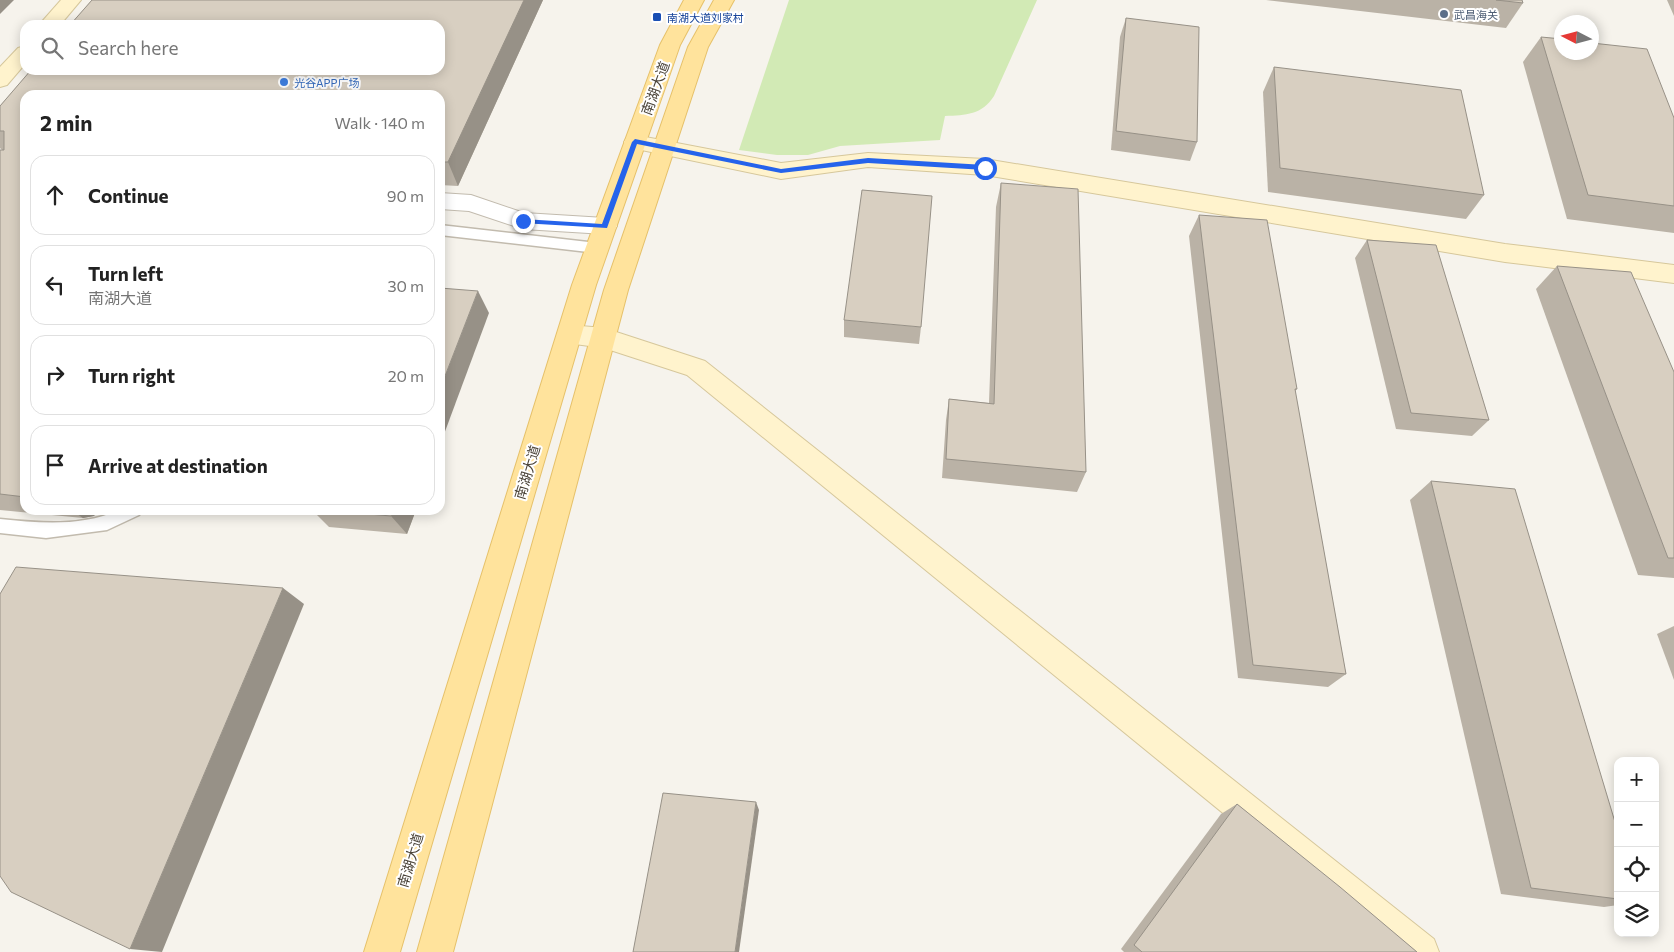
<!DOCTYPE html>
<html lang="en">
<head>
<meta charset="utf-8">
<style>
  body { margin:0; font-family:Commissioner,"Noto Sans SC",sans-serif; background:#f6f6f6; color:#222 }
  .controls { position:absolute; right:15px; bottom:15px; display:grid; overflow:hidden; border-radius:10px; box-shadow:0 2px 12px #0003 }
  .controls button { width:45px; height:45px; display:grid; place-items:center; padding:0; border:0; border-bottom:1px solid #e0e0e0; background:#fff; color:#222; font:25px sans-serif }
  .compass { position:absolute; left:1554px; top:15px; width:45px; height:45px; border-radius:50%; background:#fff; box-shadow:0 2px 12px #0003; rotate:276deg }
  .stop { position:absolute; width:15px; height:15px; margin:-11px; border:4px solid #2563eb; border-radius:50%; background:#fff }
  .stop.end { background:#2563eb; border-color:#fff; box-shadow:0 1px 5px #0008 }
  .list { margin:0; padding:0; list-style:none }
  h2 { display:flex; justify-content:space-between; align-items:center; height:65px; margin:0; padding:0 20px; font-size:21px }
  h2 small { font-size:16px; font-weight:400; color:#767676 }
  .list li { display:grid; grid-template-columns:32px 1fr auto; gap:15px; align-items:center; box-sizing:border-box; height:80px; margin:0 10px 10px; padding:0 10px; border:1px solid #e0e0e0; border-radius:15px }
  .list b { display:block; font-size:19px; white-space:nowrap }
  .list p { margin:0; font-size:16px; white-space:nowrap; color:#767676 }
  .list em { font-size:16px; font-style:normal; color:#767676 }
  .icon { flex:none; width:28px; height:28px; fill:none; stroke:currentColor; stroke-width:2; stroke-linecap:round; stroke-linejoin:round }
  .map { position:relative; flex:none; width:1674px; height:952px; overflow:hidden }
  .search { position:absolute; background:#fff; box-shadow:0 2px 12px #0003; left:20px; top:20px; width:425px; height:55px; display:flex; align-items:center; gap:12px; box-sizing:border-box; padding:0 18px; border-radius:15px; color:#767676; font-size:19px }
  .panel { position:absolute; background:#fff; box-shadow:0 2px 12px #0003; left:20px; top:90px; width:425px; height:425px; border-radius:15px }
  .map>svg:first-child { display:block }
</style>
</head>
<body>
<div class="map">
<svg width="1674" height="952" viewBox="0 0 1674 952">
  <rect width="100%" height="100%" fill="#f6f3ec"/>
  <path fill="#d2eab5" d="M 789,0 L 1037,0 L 994,96 C 982,115 966,115 945,116 L 940,140 L 840,146 L 808,155 L 777,155 L 739,150 Z"/>
  <g fill="none" stroke-linecap="round" stroke-linejoin="round">
    <g stroke="#c2bbae" stroke-width="3">
      <g id="lane">
        <polygon points="440,225 597,243 603,248 597,253 440,235"/>
        <path d="M 119,510 L 142,510 L 139,515 L 107,530 L 46,538 L 0,533 L 0,519 C 39,523 82,527 119,510 Z"/>
      </g>
    </g>
    <g stroke="#c2bbae" stroke-width="2">
      <polygon id="street" points="440,193 471,195 524,213 605,218 613,220 617,226 613,232 605,234 523,229 469,211 440,209"/>
    </g>
    <g stroke="#d6c79b" stroke-width="2">
      <g id="secondary">
        <polygon points="61,0 81,0 60,25 39,25"/>
        <polygon points="25,46 25,64 7,85 0,87 0,67 18,48"/>
        <polygon points="635,135 781,163 868,153 985,159 1505,244 1674,265 1674,283 1505,262 985,175 868,167 781,179 627,147 624,142 627,137"/>
        <polygon points="569,325 604,328 705,361 1434,939 1439,952 1393,952 687,375 604,348 560,342 557,335 560,328"/>
      </g>
    </g>
    <g stroke="#e6c16a" stroke-width="2">
      <g id="primary">
        <polygon points="684,0 704,0 680,45 596,285 400,952 364,952 572,285 660,45"/>
        <polygon points="714,0 734,0 708,47 628,290 453,952 417,952 604,290 688,47"/>
      </g>
    </g>
    <use href="#lane" fill="#fff" fill-rule="evenodd"/>
    <use href="#street" fill="#fff" fill-rule="evenodd"/>
    <use href="#secondary" fill="#fff3cd" fill-rule="evenodd"/>
    <use href="#primary" fill="#ffe39c" fill-rule="evenodd"/>
  </g>
  <g fill="#bab2a6">
    <polygon points="92,0 543,0 458,186 440,185 440,95 25,95 25,510 98,510 94,516 83,518 0,510 0,150 2,150 0,148 0,106"/>
    <polygon points="1266,0 1522,0 1523,3 1506,28"/>
    <polygon points="1667,0 1674,0 1674,16"/>
    <polygon points="1126,18 1197,142 1190,161 1111,150 1120,37"/>
    <polygon points="1541,37 1674,118 1674,233 1567,219 1523,62"/>
    <polygon points="1274,67 1484,195 1466,219 1268,192 1263,92"/>
    <polygon points="1001,183 1086,472 1077,492 942,478 946,420 949,399 989,403 996,207"/>
    <polygon points="1199,215 1297,389 1295,391 1346,674 1328,687 1238,678 1189,236"/>
    <polygon points="1367,240 1489,420 1472,436 1396,429 1355,258"/>
    <polygon points="1557,266 1674,372 1674,578 1638,575 1536,289"/>
    <polygon points="844,320 921,327 919,344 844,337"/>
    <polygon points="1431,481 1618,832 1618,905 1604,907 1501,894 1410,500"/>
    <polygon points="312,510 416,510 407,534 329,527"/>
    <polygon points="1674,626 1674,680 1657,634"/>
    <polygon points="1237,804 1417,952 1124,952 1121,949 1221,814"/>
  </g>
  <g fill="#979187">
    <polygon points="0,0 14,0 0,14"/>
    <polygon points="524,0 543,0 458,186 448,162"/>
    <polygon points="478,291 489,313 440,445 440,389"/>
    <polygon points="71,510 98,510 94,516 83,518"/>
    <polygon points="394,510 416,510 407,534 391,516"/>
    <polygon points="283,588 304,604 162,952 130,949"/>
    <polygon points="756,802 759,810 739,952 735,952"/>
  </g>
  <g fill="#d8cfc1" stroke="#979187">
    <polygon points="92,0 524,0 448,162 440,162 440,95 25,95 25,497 0,494 0,150 4,150 4,131 0,131 0,106 31,70 440,70 440,25 70,25"/>
    <polygon points="1496,0 1522,0 1523,3"/>
    <polygon points="1126,18 1199,27 1197,142 1116,131"/>
    <polygon points="1541,37 1562,39 1562,52 1592,52 1592,43 1647,49 1674,118 1674,206 1588,195"/>
    <polygon points="1274,67 1461,90 1484,195 1280,168"/>
    <polygon points="1001,183 1078,189 1086,472 946,459 949,399 994,404"/>
    <polygon points="862,190 932,196 921,327 844,320"/>
    <polygon points="1199,215 1267,220 1297,389 1295,389 1346,674 1253,665"/>
    <polygon points="1367,240 1436,245 1489,420 1411,413"/>
    <polygon points="1557,266 1631,272 1674,372 1674,558 1668,558"/>
    <polygon points="440,288 478,291 440,389"/>
    <polygon points="1431,481 1515,489 1618,832 1618,899 1531,888"/>
    <polygon points="324,510 394,510 391,516"/>
    <polygon points="16,567 283,588 130,949 11,892 0,876 0,594"/>
    <polygon points="663,793 756,802 735,952 633,952"/>
    <polygon points="1237,804 1340,887 1417,952 1142,952 1134,945"/>
  </g>
  <polygon fill="#2563eb" points="635,139 781,169 868,158 985,165 988,168 985,170 868,163 781,173 637,144 607,228 521,223 523,219 602,224 632,142"/>
  <circle fill="#5c6f8a" stroke="#fff" stroke-width="2" cx="1444" cy="14" r="5"/>
  <rect fill="#1a4fb4" stroke="#fff" stroke-width="2" x="652" y="12" width="10" height="10" rx="2.5"/>
  <circle fill="#3f7fe0" stroke="#fff" stroke-width="2" cx="284" cy="82" r="5"/>
  <g text-anchor="middle" dominant-baseline="central" stroke-width="4" stroke-linejoin="round" paint-order="stroke">
    <g font-size="11" fill="#4e5e75" stroke="#fff" text-anchor="start">
      <text x="1454" y="14">武昌海关</text>
    </g>
    <g font-size="11" fill="#164399" stroke="#fff" text-anchor="start">
      <text x="667" y="17">南湖大道刘家村</text>
    </g>
    <g font-size="11" fill="#366cbe" stroke="#fff" text-anchor="start">
      <text x="294" y="82">光谷APP广场</text>
    </g>
    <g font-size="14" fill="#4b4439" stroke="#fff">
      <text transform="translate(655 88) rotate(-70)">南湖大道</text>
      <text transform="translate(527 472) rotate(-73)">南湖大道</text>
      <text transform="translate(410 860) rotate(-73)">南湖大道</text>
    </g>
  </g>
</svg>
<div class="controls">
<button>+</button>
<button>−</button>
<button><svg class="icon" aria-label="locate" viewBox="0 0 24 24"><circle cx="12" cy="12" r="6"/><path d="M12 2v4M12 18v4M2 12h4M18 12h4"/></svg></button>
<button><svg class="icon" aria-label="layers" viewBox="0 0 24 24"><path d="M12 4l9 5-9 5-9-5zM3 14l9 5 9-5"/></svg></button>
</div>
<svg class="compass" viewBox="-18 -18 36 36"><path d="M0-13l5 13h-10z" fill="#e53935"/><path d="M0 13l5-13h-10z" fill="#767676"/></svg>
<div class="stop" style="left:985px;top:168px"></div>
<div class="stop end" style="left:523px;top:221px"></div>
<div class="search"><svg class="icon" aria-label="search" viewBox="0 0 24 24"><circle cx="10" cy="10" r="6"/><path d="M15 15l6 6"/></svg>Search here</div>
<section class="panel">
<h2>2 min<small>Walk · 140 m</small></h2>
<ul class="list">
<li><svg class="icon" aria-label="ahead" viewBox="0 0 24 24"><path d="M12 20V5M6 11l6-6 6 6"/></svg><div><b>Continue</b></div><em>90 m</em></li>
<li><svg class="icon" aria-label="left" viewBox="0 0 24 24"><path d="M17 20v-9H6M10 6l-5 5 5 5"/></svg><div><b>Turn left</b><p>南湖大道</p></div><em>30 m</em></li>
<li><svg class="icon" aria-label="right" viewBox="0 0 24 24"><path d="M7 20v-9h11M14 6l5 5-5 5"/></svg><div><b>Turn right</b></div><em>20 m</em></li>
<li><svg class="icon" aria-label="arrive" viewBox="0 0 24 24"><path d="M6 21V4h12l-3 4 3 4H6"/></svg><div><b>Arrive at destination</b></div></li>
</ul>
</section>
</div>
</body>
</html>
